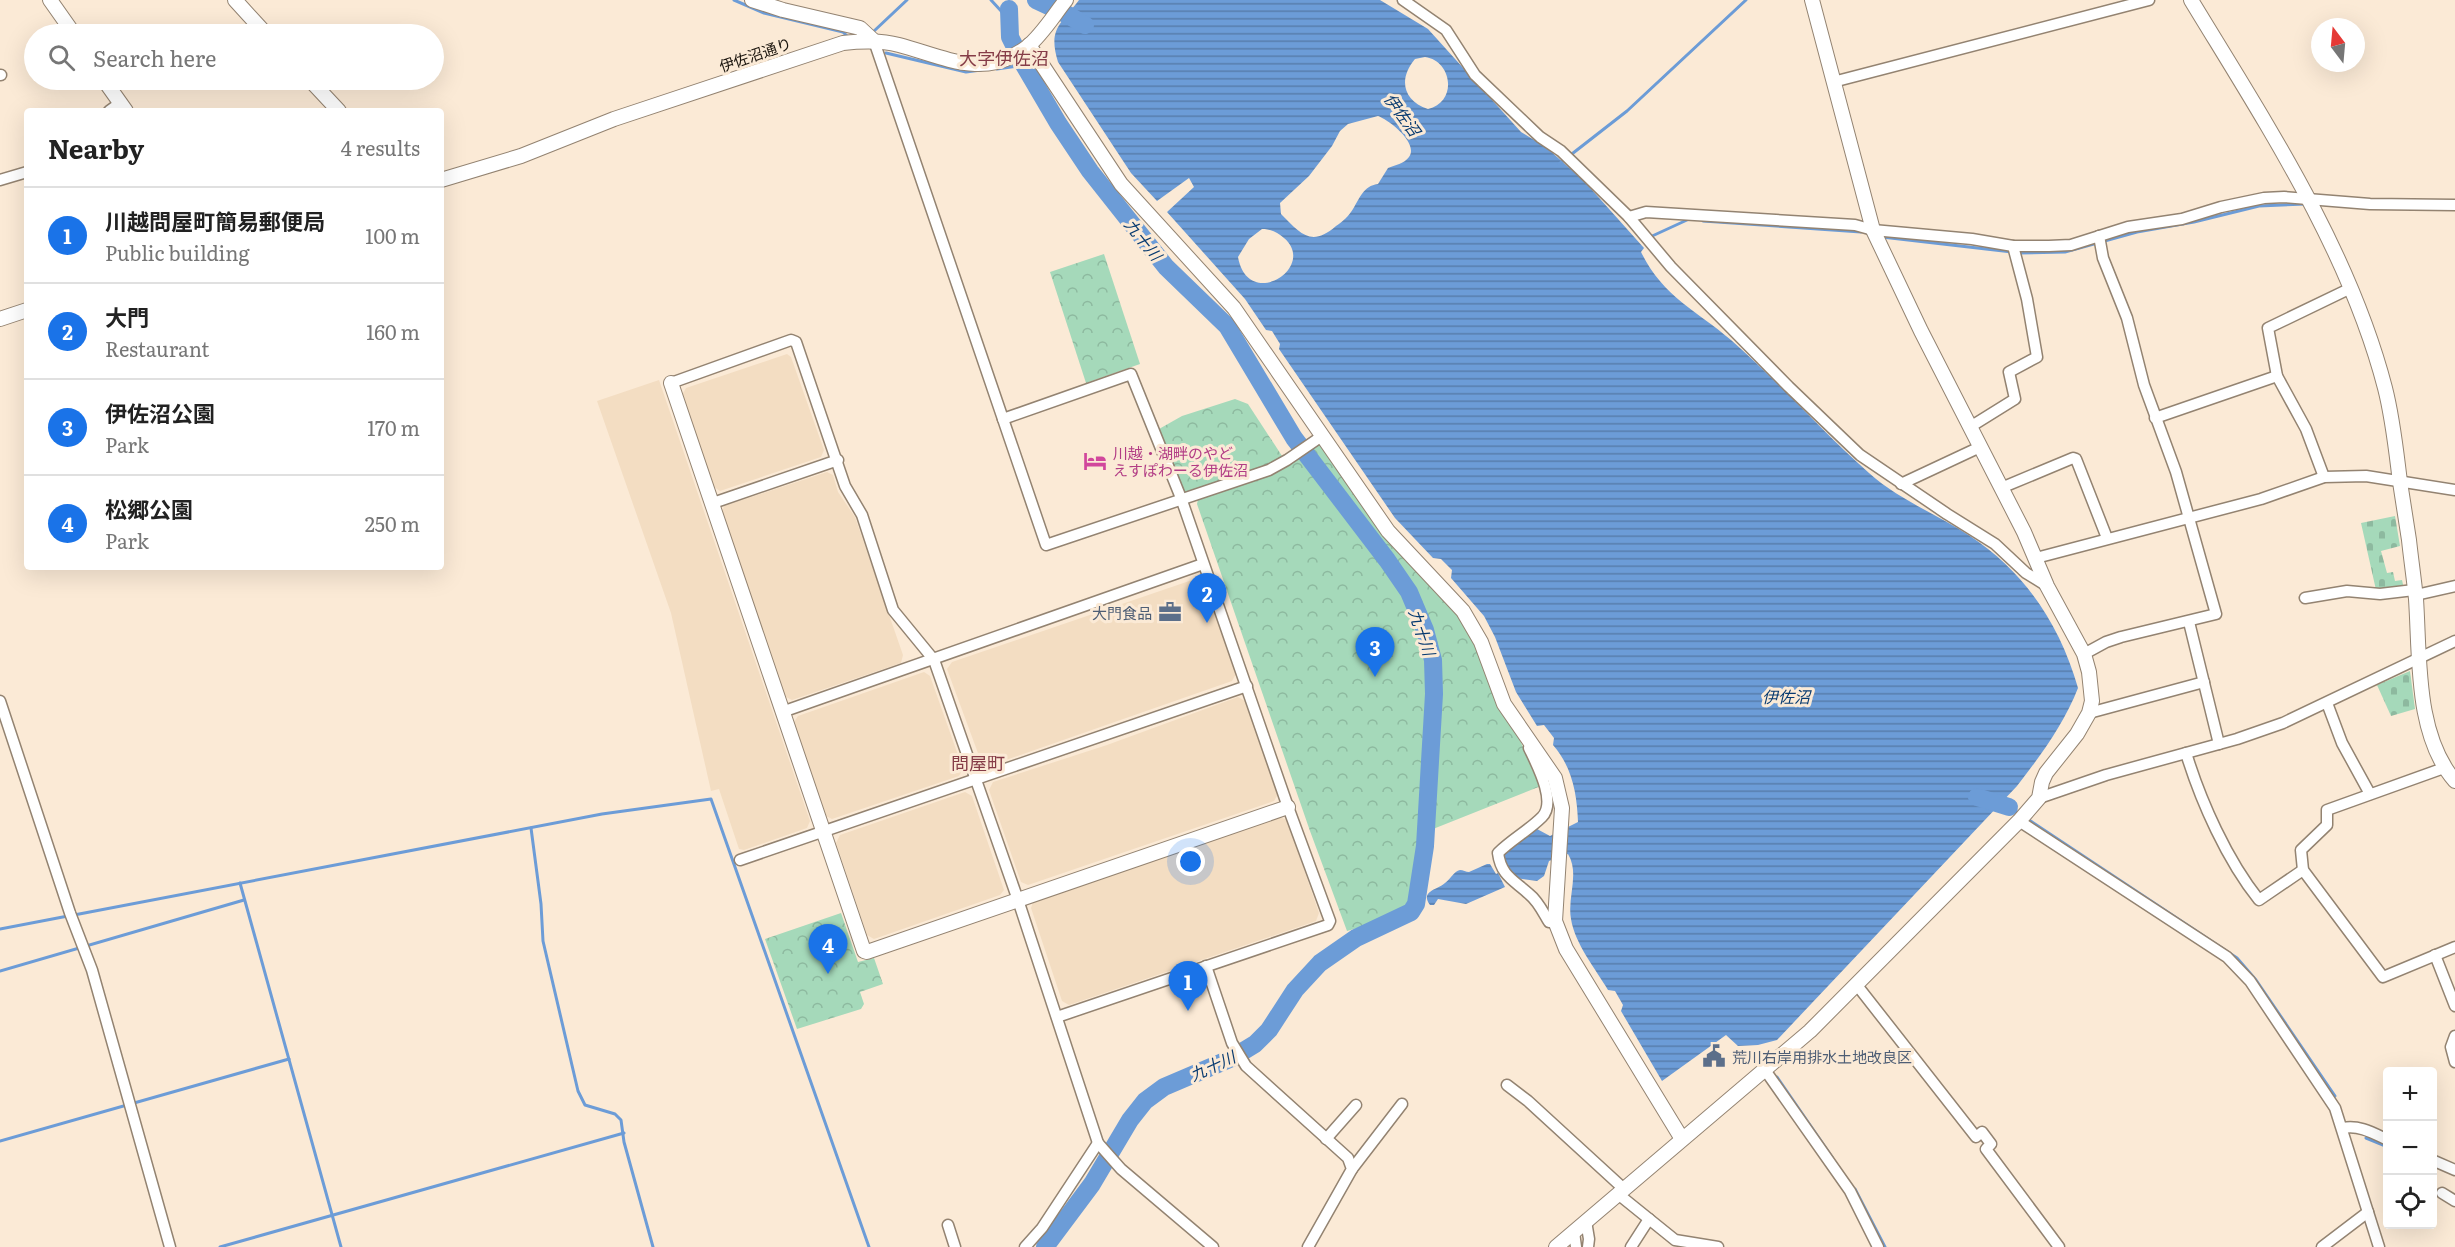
<!DOCTYPE html>
<html lang="en">
<head>
<meta charset="utf-8">
<style>
  body { margin:0; font-family:Literata,"Noto Sans JP",serif; background:#f2f2f2; color:#222 }
  .controls { position:absolute; right:18px; bottom:18px; display:grid; overflow:hidden; border-radius:6px; box-shadow:0 6px 24px #0002 }
  .controls button { width:54px; height:54px; display:grid; place-items:center; padding:0; border:0; border-bottom:2px solid #e0e0e0; background:#fff; color:#222; font:30px sans-serif }
  .compass { position:absolute; left:2311px; top:18px; width:54px; height:54px; border-radius:50%; background:#fff; box-shadow:0 6px 24px #0002; rotate:344deg }
  .you { position:absolute; left:1191px; top:862px; width:21px; height:21px; margin:-15px; border:4px solid #fff; border-radius:50%; background:#1a73e8; box-shadow:0 0 0 9px #1a73e833 }
  .badge { display:grid; place-items:center; width:39px; height:39px; border-radius:50%; background:#1a73e8; color:#fff; font-size:20px; font-weight:700 }
  .pin { position:absolute; translate:-50% -50px; filter:drop-shadow(0 2px 3px #0008) }
  .pin::after { content:''; position:absolute; top:32px; width:21px; height:18px; background:inherit; clip-path:polygon(0 0,100% 0,50% 100%) }
  .list { margin:0; padding:0; list-style:none }
  h2 { display:flex; justify-content:space-between; align-items:center; height:78px; margin:0; padding:0 24px; font-size:26px }
  h2 small { font-size:20px; font-weight:400; color:#767676 }
  .list li { display:grid; grid-template-columns:39px 1fr auto; gap:18px; align-items:center; box-sizing:border-box; height:96px; padding:0 24px; border-top:2px solid #e0e0e0 }
  .list b { display:block; font-size:22px; white-space:nowrap }
  .list p { margin:0; font-size:20px; white-space:nowrap; color:#767676 }
  .list em { font-size:20px; font-style:normal; color:#767676 }
  .icon { flex:none; width:33px; height:33px; fill:none; stroke:currentColor; stroke-width:2; stroke-linecap:round; stroke-linejoin:round }
  .map { position:relative; flex:none; width:2455px; height:1247px; overflow:hidden }
  .search { position:absolute; background:#fff; box-shadow:0 6px 24px #0002; left:24px; top:24px; width:420px; height:66px; display:flex; align-items:center; gap:15px; box-sizing:border-box; padding:0 21px; border-radius:33px; color:#767676; font-size:22px }
  .panel { position:absolute; background:#fff; box-shadow:0 6px 24px #0002; left:24px; top:108px; width:420px; height:462px; border-radius:6px }
  .map>svg:first-child { display:block }
</style>
</head>
<body>
<div class="map">
<svg width="2455" height="1247" viewBox="0 0 2455 1247">
  <defs>
    <pattern id="cemetery-stones" width="16" height="16" patternUnits="userSpaceOnUse" patternTransform="scale(1.5)"><rect width="16" height="16" fill="#a5d9ba"/><path d="M2 7V4a2 2 0 0 1 4 0v3zM10 15v-3a2 2 0 0 1 4 0v3z" fill="#8db99f"/></pattern>
    <pattern id="park-crowns" width="20" height="18" patternUnits="userSpaceOnUse" patternTransform="scale(1.5)"><rect width="20" height="18" fill="#a5d9ba"/><path d="M2 6a3 3 0 1 1 6 0M12 15a3 3 0 1 1 6 0" fill="none" stroke="#8db99f"/></pattern>
    <pattern id="water-rules" width="6" height="5" patternUnits="userSpaceOnUse" patternTransform="scale(1.5)"><rect width="6" height="5" fill="#6c9cd7"/><path d="M0 2.5h6" fill="none" stroke="#587ead"/></pattern>
  </defs>
  <rect width="100%" height="100%" fill="#fbead6"/>
  <g fill="#f3ddc2">
    <polygon points="787,354 791,357 824,450 821,457 720,491 714,487 682,395 686,388"/>
    <polygon points="659,380 810,821 807,828 744,850 739,849 719,789 711,791 671,613 597,401"/>
    <polygon points="827,472 833,475 838,492 855,517 903,655 901,663 792,700 784,696 722,513 724,506"/>
    <polygon points="1198,578 1204,581 1236,674 1232,681 986,767 982,764 947,669 952,662"/>
    <polygon points="924,672 930,676 963,769 959,776 832,819 826,816 794,722 798,716"/>
    <polygon points="1238,697 1245,701 1278,794 1274,801 1028,885 1021,882 989,790 993,782 1107,745"/>
    <polygon points="965,792 972,796 1004,890 1000,895 874,939 867,935 836,843 840,835"/>
    <polygon points="1280,817 1287,820 1319,913 1316,921 1069,1005 1062,1001 1031,908 1033,902"/>
  </g>
  <g fill="url(#cemetery-stones)">
    <polygon points="2395,516 2400,546 2381,551 2387,573 2393,572 2395,581 2402,580 2404,589 2376,590 2361,523"/>
    <polygon points="2410,671 2415,709 2391,716 2377,685"/>
  </g>
  <g fill="url(#park-crowns)">
    <polygon points="1104,254 1140,364 1086,383 1050,272"/>
    <polygon points="1235,399 1248,404 1284,459 1271,465 1188,494 1180,489 1159,429 1182,416"/>
    <path d="M 1321,443 L 1466,623 L 1541,786 L 1423,833 C 1419,860 1420,897 1399,916 L 1347,931 L 1310,831 L 1197,504 L 1198,499 L 1284,467 Z"/>
    <polygon points="841,913 858,962 874,958 883,984 860,992 864,1004 861,1009 797,1029 765,939"/>
  </g>
  <g fill="url(#water-rules)" fill-rule="evenodd">
    <path d="M 1079,0 L 1380,0 L 1428,29 L 1521,132 L 1547,148 L 1584,181 L 1644,248 L 1641,252 C 1663,297 1696,310 1731,340 C 1779,382 1821,431 1869,473 C 1899,500 1937,514 1970,536 C 2025,572 2060,625 2078,688 C 2064,724 2041,755 2017,786 L 1777,1040 L 1758,1045 L 1738,1046 L 1726,1035 L 1662,1081 L 1621,1011 L 1623,1005 L 1615,991 L 1608,990 C 1595,968 1575,944 1571,919 C 1567,897 1580,874 1568,854 L 1549,861 L 1544,876 L 1537,881 L 1515,878 L 1504,860 L 1505,853 L 1537,829 L 1550,836 L 1578,822 C 1577,793 1572,767 1553,745 L 1554,738 L 1544,725 L 1537,726 L 1516,692 L 1495,637 L 1484,616 L 1451,578 L 1452,570 L 1441,559 L 1433,558 L 1395,518 L 1279,349 L 1280,344 L 1272,331 L 1266,330 L 1245,299 L 1167,212 L 1194,187 L 1189,178 L 1157,201 L 1131,173 L 1058,62 C 1048,29 1060,25 1079,0 ZM 1425,57 C 1451,60 1459,101 1428,109 C 1403,101 1398,79 1415,59 ZM 1378,116 C 1389,120 1419,143 1409,157 C 1404,164 1395,165 1388,168 L 1378,184 C 1363,186 1360,198 1353,209 C 1349,216 1342,222 1336,226 C 1311,248 1300,233 1281,214 L 1280,203 L 1309,176 L 1332,146 L 1340,131 L 1348,124 ZM 1262,229 C 1271,229 1277,232 1284,238 C 1318,267 1248,312 1238,257 L 1249,239 Z"/>
    <path d="M 1487,864 L 1490,864 L 1496,874 L 1498,873 L 1505,887 L 1466,904 L 1438,899 L 1434,905 L 1430,905 C 1420,891 1437,890 1445,883 C 1450,880 1454,871 1460,870 C 1463,870 1466,872 1469,872 Z"/>
  </g>
  <g fill="none" stroke-linecap="round" stroke-linejoin="round">
    <g stroke="#6c9cd7" stroke-width="3">
      <polyline points="734,0 764,13 843,32 848,37"/>
      <polyline points="991,0 1002,12 1010,37"/>
      <polyline points="873,32 907,0"/>
      <polyline points="886,53 966,72 981,70"/>
      <polyline points="997,69 1024,65"/>
      <polyline points="1559,164 1627,111 1746,0"/>
      <polyline points="1703,221 1861,232"/>
      <polyline points="1650,237 1687,220"/>
      <polyline points="1882,237 2012,252"/>
      <polyline points="2019,253 2065,252 2137,232 2194,222 2259,206 2306,204"/>
      <polyline points="2009,807 2020,814"/>
      <polyline points="2026,818 2237,958 2256,980 2335,1096"/>
      <polyline points="531,828 541,904 543,941 578,1091 585,1105 615,1114 621,1120 624,1142 653,1247"/>
      <polyline points="240,883 341,1247"/>
      <polyline points="74,915 602,814 711,799 869,1247"/>
      <polyline points="0,929 68,916"/>
      <polyline points="0,971 244,900"/>
      <polyline points="1777,1077 1832,1157"/>
      <polyline points="2366,1138 2388,1147"/>
      <polyline points="0,1141 289,1059"/>
      <polyline points="1855,1189 1885,1247"/>
      <polyline points="220,1247 624,1133"/>
    </g>
    <g stroke="#6c9cd7" stroke-width="18">
      <polyline points="1036,0 1068,15 1085,25"/>
      <polyline points="1009,9 1010,37 1024,65 1058,123 1090,171 1166,267 1227,326 1294,438 1387,560 1409,592 1425,630 1433,660 1434,694 1425,846 1416,904 1411,912 1356,938 1320,963 1295,990 1269,1030 1255,1044 1232,1058 1164,1087 1145,1101 1130,1120 1092,1184 1045,1247"/>
      <polyline points="1977,797 2009,807"/>
    </g>
    <g stroke="#938371" stroke-width="13">
      <g id="minor">
        <polyline points="1403,0 1446,30 1475,75 1540,137 1561,151 1629,217 1671,267 1789,387 1860,455 1947,514 1995,544 2026,573 2047,586"/>
        <polyline points="874,41 1046,545 1269,470 1287,460 1322,436"/>
        <polyline points="0,75 1,75"/>
        <polyline points="1833,82 2149,0"/>
        <polyline points="109,111 120,103"/>
        <polyline points="0,180 27,172"/>
        <polyline points="1629,217 1646,212 1855,225 1873,230 1972,239 2013,246 2049,246 2071,245 2128,227 2182,219 2221,207 2264,198 2284,197 2370,204 2455,205"/>
        <polyline points="671,383 791,340 796,342 845,486 862,515 893,610 934,660 1018,900 1098,1143 1121,1169 1213,1247"/>
        <polyline points="2155,418 2277,376"/>
        <polyline points="1003,419 1131,374 1181,498 1288,807 1330,921 1328,925 1057,1017"/>
        <polyline points="1970,427 2015,399 2009,372 2037,357 2027,299 2013,246"/>
        <polyline points="2324,477 2306,429 2277,376 2268,328 2351,288"/>
        <polyline points="1901,484 1980,447"/>
        <polyline points="2001,488 2073,458 2076,459 2107,538"/>
        <polyline points="713,503 838,460"/>
        <polyline points="2036,558 2261,499 2324,477 2366,476 2455,490"/>
        <polyline points="2416,595 2455,586"/>
        <polyline points="2305,598 2347,591 2380,594 2414,590"/>
        <polyline points="2189,622 2219,744"/>
        <polyline points="2084,654 2106,642 2121,637 2216,614 2176,472 2144,385 2127,318 2103,258 2099,236"/>
        <polyline points="0,701 70,913 92,970 170,1247"/>
        <polyline points="2327,703 2342,743 2370,794"/>
        <polyline points="782,712 1203,564"/>
        <polyline points="2089,713 2204,682"/>
        <path d="M 1529,748 C 1537,765 1557,802 1542,817 C 1528,831 1512,839 1498,853 C 1501,876 1514,880 1529,894 C 1538,901 1543,912 1549,922 L 1555,921"/>
        <path d="M 2186,753 C 2201,802 2227,860 2259,900 L 2303,870"/>
        <polyline points="2444,768 2327,810 2327,825 2301,850 2303,870 2383,977 2455,947"/>
        <polyline points="2039,798 2106,775 2237,739 2283,723 2455,641"/>
        <polyline points="2019,821 2227,957 2250,981 2335,1108 2379,1247"/>
        <polyline points="740,860 1247,686"/>
        <polyline points="2435,955 2455,1006"/>
        <polyline points="1206,966 1232,1043 1246,1066 1348,1158 1352,1169 1308,1247"/>
        <polyline points="1856,984 1976,1137 1982,1132 1991,1144 1986,1149 2059,1247"/>
        <polyline points="2455,1036 2451,1047 2455,1062"/>
        <polyline points="1765,1070 1850,1191 1878,1247"/>
        <polyline points="1507,1085 1528,1101 1624,1189"/>
        <path d="M 2343,1128 C 2360,1125 2373,1133 2388,1140"/>
        <polyline points="1326,1139 1356,1105"/>
        <polyline points="2432,1160 2455,1170"/>
        <polyline points="1352,1169 1402,1104"/>
        <polyline points="2442,1193 2455,1201"/>
        <polyline points="1618,1194 1675,1240 1718,1247"/>
        <polyline points="1586,1221 1589,1239 1588,1247"/>
        <polyline points="948,1225 955,1247"/>
        <polyline points="1574,1232 1576,1247"/>
        <polyline points="1025,1247 1042,1228 1098,1143"/>
        <polyline points="1631,1247 1649,1219"/>
        <polyline points="2322,1247 2368,1212"/>
      </g>
    </g>
    <g stroke="#938371" stroke-width="16">
      <g id="tertiary">
        <polyline points="50,0 74,34"/>
        <polyline points="235,0 266,34"/>
        <polyline points="752,0 783,10 860,28 874,41"/>
        <path d="M 2191,0 C 2265,122 2349,249 2385,388 C 2393,419 2396,450 2400,482 C 2403,501 2406,521 2409,540 C 2411,559 2414,579 2416,599 C 2420,657 2415,735 2455,781"/>
        <polyline points="1029,45 1121,184 1234,308 1388,531 1463,611 1481,642 1504,704 1555,778 1562,808 1555,921 1566,949 1682,1139"/>
        <polyline points="104,80 126,111"/>
        <polyline points="310,80 339,111"/>
        <path d="M 441,180 L 521,156 L 614,119 L 843,43 C 862,41 880,40 899,45 C 944,57 984,80 1027,47 C 1042,35 1054,15 1066,0"/>
        <polyline points="0,319 27,310"/>
        <polyline points="671,383 864,951 867,952 1288,807"/>
        <polyline points="1556,1247 1810,1031 2019,821 2039,798 2042,782 2046,773 2077,734 2089,713 2092,701 2089,672 2084,654 2047,586 2024,532 1921,331 1873,230 1812,0"/>
      </g>
    </g>
    <use href="#minor" stroke="#fff" stroke-width="10"/>
    <use href="#tertiary" stroke="#fff" stroke-width="14"/>
  </g>
  <defs>
    <g id="hotel-bare" transform="scale(1.8)"><path d="M-6-4.5h1.5V1H6V5H4.5V3h-9V5H-6ZM-4 0a1.8 1.8 0 1 1 3.6 0ZM.5 0V-2.5h3Q6-2.5 6 0Z" fill="#d1479c" stroke="#fbead6" stroke-width="2.5" paint-order="stroke"/></g>
    <g id="office-bare" transform="scale(1.8)"><path d="M-6-3h4V-5.5h4V-3h4V5H-6ZM-1-4.5V-3h2v-1.5ZM-6 0V1H6V0Z" fill="#5c6f8a" stroke="#fbead6" stroke-width="2.5" paint-order="stroke"/></g>
    <g id="civic-bare" transform="scale(1.8)"><path d="M-.6-6.5H3V-4.5H.6V-3L4-1V1h2V6H-6V1h2V-1L-.6-3ZM-1.2 2.5V6h2.4V2.5Z" fill="#5c6f8a" stroke="#fbead6" stroke-width="2.5" paint-order="stroke"/></g>
  </defs>
  <g fill-rule="evenodd">
    <use href="#hotel-bare" x="1095" y="461"/>
    <use href="#office-bare" x="1170" y="612"/>
    <use href="#civic-bare" x="1714" y="1056"/>
  </g>
  <g text-anchor="middle" dominant-baseline="central" stroke-width="6" stroke-linejoin="round" paint-order="stroke">
    <g font-size="15" fill="#1a140d" stroke="#fbead6">
      <text transform="translate(755 54) rotate(-19)">伊佐沼通り</text>
    </g>
    <g font-size="15" fill="#b23c85" stroke="#fbead6" text-anchor="start">
      <text x="1113" y="452">川越・湖畔のやど<tspan x="1113" dy="17">えすぽわーる伊佐沼</tspan></text>
    </g>
    <g font-size="15" fill="#4e5e75" stroke="#fbead6" text-anchor="end">
      <text x="1152" y="612">大門食品</text>
      <text x="1732" y="1056" text-anchor="start">荒川右岸用排水土地改良区</text>
    </g>
    <g font-size="16" font-style="italic" fill="#073a70" stroke="#fbead6">
      <text transform="translate(1403 114) rotate(54)">伊佐沼</text>
      <text transform="translate(1144 239) rotate(51)">九十川</text>
      <text transform="translate(1423 632) rotate(71)">九十川</text>
      <text x="1786" y="696">伊佐沼</text>
      <text transform="translate(1212 1065) rotate(-25)">九十川</text>
    </g>
    <g font-size="18" fill="#853c47" stroke="#fbead6">
      <text x="1004" y="57">大字伊佐沼</text>
      <text x="978" y="762">問屋町</text>
    </g>
  </g>
</svg>
<div class="controls">
<button>+</button>
<button>−</button>
<button><svg class="icon" aria-label="locate" viewBox="0 0 24 24"><circle cx="12" cy="12" r="6"/><path d="M12 2v4M12 18v4M2 12h4M18 12h4"/></svg></button>
</div>
<svg class="compass" viewBox="-18 -18 36 36"><path d="M0-13l5 13h-10z" fill="#e53935"/><path d="M0 13l5-13h-10z" fill="#767676"/></svg>
<div class="you"></div>
<div class="pin badge" style="left:1188px;top:1011px">1</div>
<div class="pin badge" style="left:1207px;top:623px">2</div>
<div class="pin badge" style="left:1375px;top:677px">3</div>
<div class="pin badge" style="left:828px;top:974px">4</div>
<div class="search"><svg class="icon" aria-label="search" viewBox="0 0 24 24"><circle cx="10" cy="10" r="6"/><path d="M15 15l6 6"/></svg>Search here</div>
<section class="panel">
<h2>Nearby<small>4 results</small></h2>
<ul class="list">
<li><span class="badge">1</span><div><b>川越問屋町簡易郵便局</b><p>Public building</p></div><em>100 m</em></li>
<li><span class="badge">2</span><div><b>大門</b><p>Restaurant</p></div><em>160 m</em></li>
<li><span class="badge">3</span><div><b>伊佐沼公園</b><p>Park</p></div><em>170 m</em></li>
<li><span class="badge">4</span><div><b>松郷公園</b><p>Park</p></div><em>250 m</em></li>
</ul>
</section>
</div>
</body>
</html>
